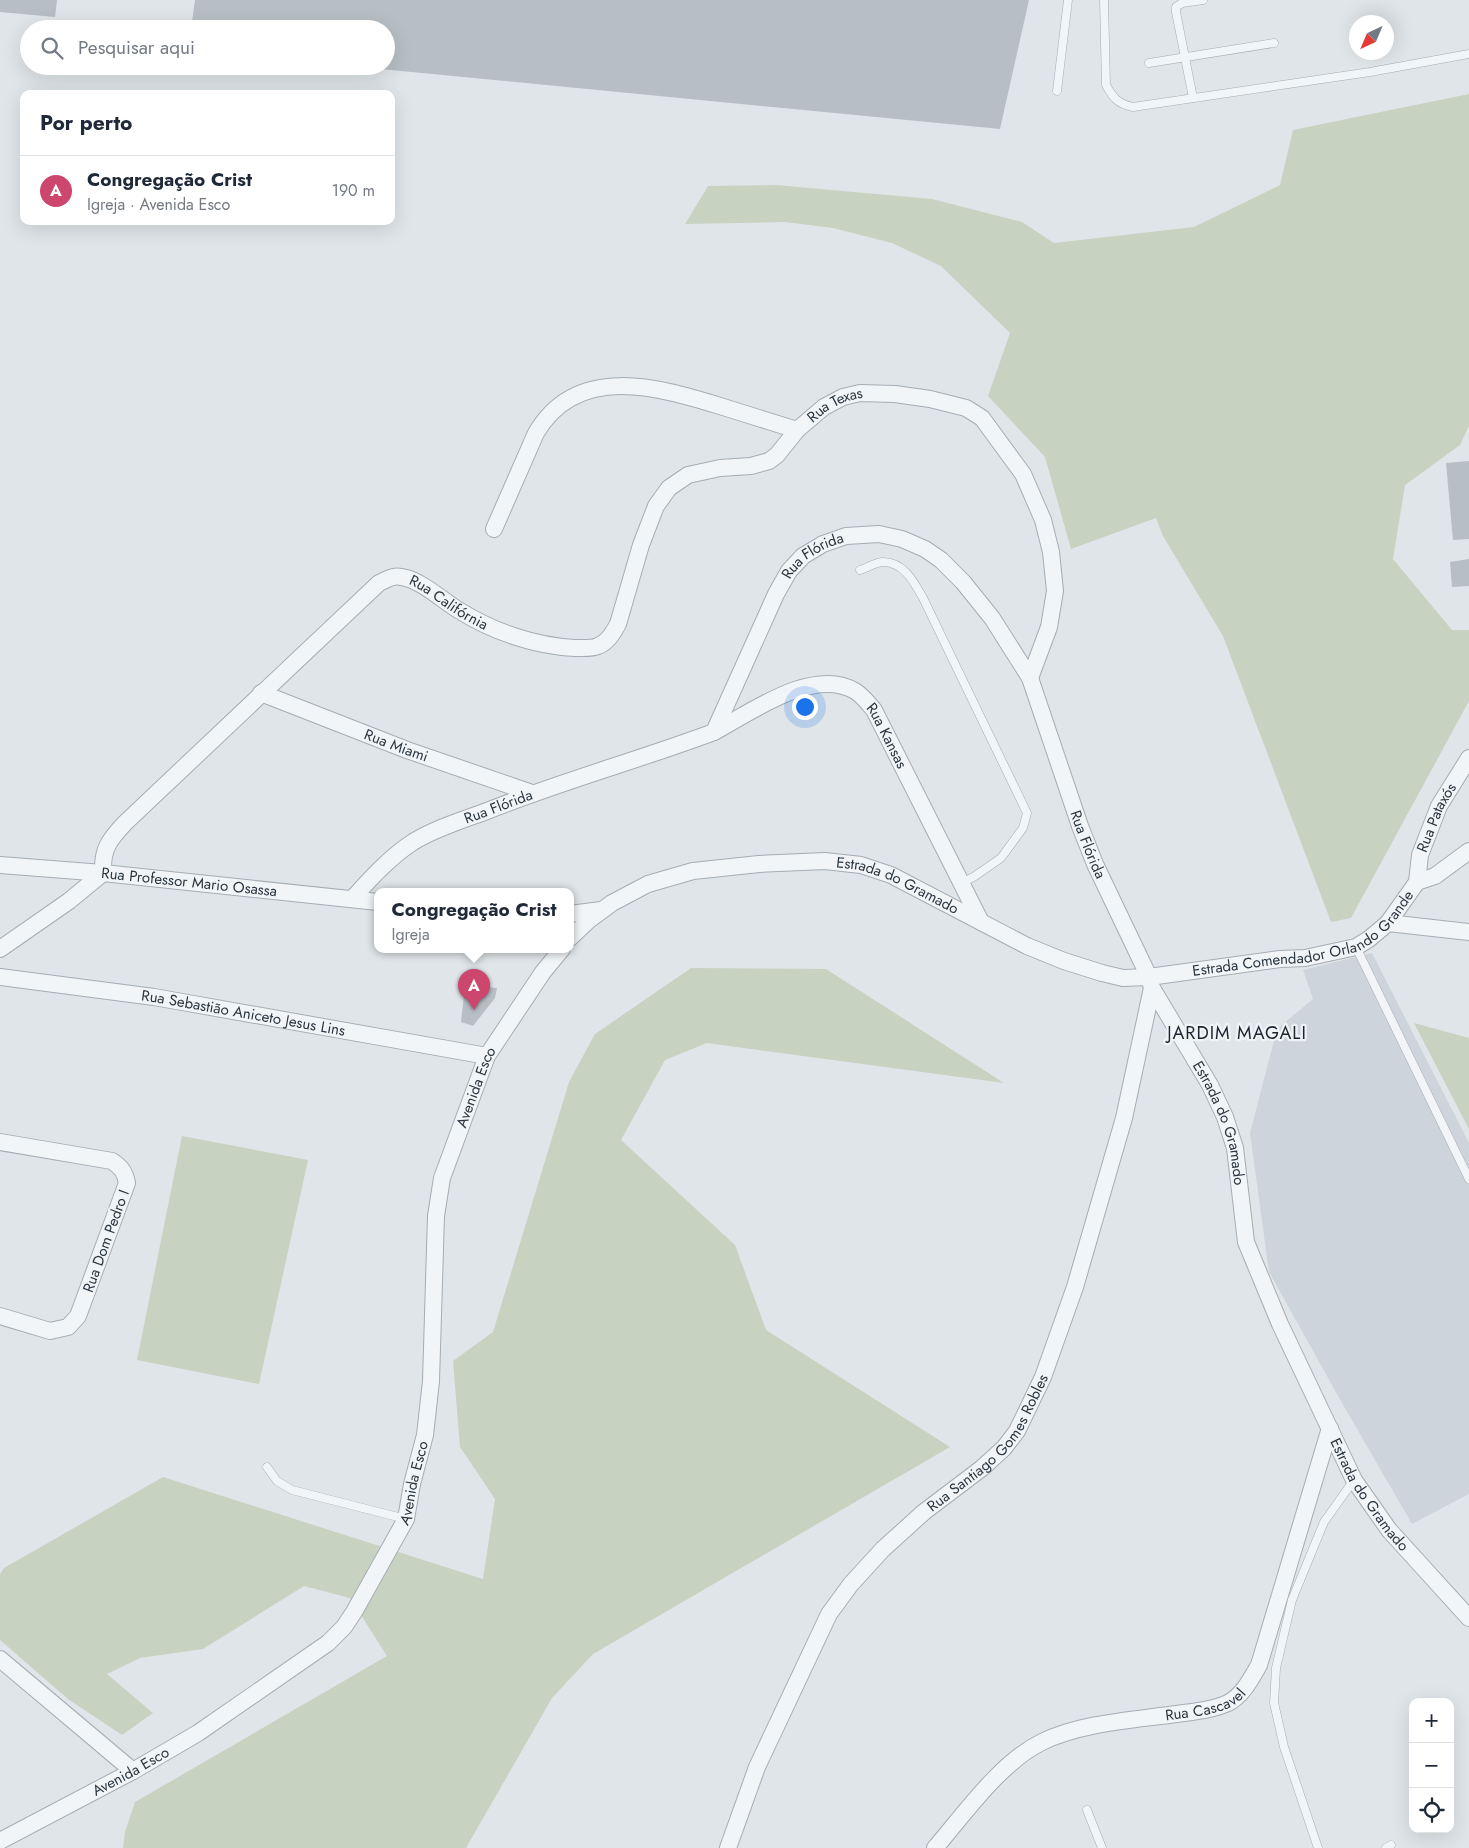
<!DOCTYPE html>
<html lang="pt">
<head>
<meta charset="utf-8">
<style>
  body { margin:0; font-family:Jost,sans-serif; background:#f2f2f3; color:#1f2937 }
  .controls { position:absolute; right:15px; bottom:15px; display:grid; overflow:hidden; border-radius:10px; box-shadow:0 5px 20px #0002 }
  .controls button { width:45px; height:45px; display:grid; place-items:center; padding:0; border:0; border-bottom:1px solid #e0e1e3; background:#fff; color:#1f2937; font:25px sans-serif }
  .compass { position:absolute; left:1349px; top:15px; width:45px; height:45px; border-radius:50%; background:#fff; box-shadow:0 5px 20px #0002; rotate:224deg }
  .you { position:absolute; left:804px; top:706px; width:18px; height:18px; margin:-12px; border:4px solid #fff; border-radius:50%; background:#1a73e8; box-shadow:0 0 0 8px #1a73e833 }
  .badge { display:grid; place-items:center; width:32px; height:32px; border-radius:50%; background:#cc466e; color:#fff; font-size:16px; font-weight:700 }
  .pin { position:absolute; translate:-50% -41px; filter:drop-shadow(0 1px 2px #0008) }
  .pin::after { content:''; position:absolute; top:26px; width:18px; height:15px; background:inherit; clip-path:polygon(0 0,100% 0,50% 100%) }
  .popup { position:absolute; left:374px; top:888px; width:200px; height:65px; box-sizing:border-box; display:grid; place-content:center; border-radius:10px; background:#fff; filter:drop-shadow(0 1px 4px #0005); font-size:16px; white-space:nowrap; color:#747a83 }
  .popup b { font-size:19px; color:#1f2937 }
  .popup::after { content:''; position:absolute; left:50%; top:100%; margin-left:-10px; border:10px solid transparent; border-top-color:#fff }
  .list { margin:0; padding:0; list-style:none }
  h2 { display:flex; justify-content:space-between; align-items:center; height:65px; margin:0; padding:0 20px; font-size:21px }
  h2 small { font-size:16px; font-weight:400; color:#747a83 }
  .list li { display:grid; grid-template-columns:32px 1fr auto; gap:15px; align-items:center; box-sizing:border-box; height:70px; padding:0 20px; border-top:1px solid #e0e1e3 }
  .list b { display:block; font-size:19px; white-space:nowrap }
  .list p { margin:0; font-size:16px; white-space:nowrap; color:#747a83 }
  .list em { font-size:16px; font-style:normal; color:#747a83 }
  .icon { flex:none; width:28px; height:28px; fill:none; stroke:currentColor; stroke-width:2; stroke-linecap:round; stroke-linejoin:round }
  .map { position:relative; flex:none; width:1469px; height:1848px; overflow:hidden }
  .search { position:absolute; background:#fff; box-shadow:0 5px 20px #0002; left:20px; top:20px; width:375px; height:55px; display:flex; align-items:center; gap:12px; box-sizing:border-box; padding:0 18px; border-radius:28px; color:#747a83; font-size:19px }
  .panel { position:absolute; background:#fff; box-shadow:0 5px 20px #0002; left:20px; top:90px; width:375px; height:135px; border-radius:10px }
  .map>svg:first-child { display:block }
</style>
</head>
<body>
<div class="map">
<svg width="1469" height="1848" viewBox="0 0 1469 1848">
  <rect width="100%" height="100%" fill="#e0e5e9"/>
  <polygon fill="#ced4db" points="1372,953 1469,1143 1469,1494 1412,1524 1342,1403 1269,1272 1250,1133 1277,1029 1313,999 1303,970"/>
  <g fill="#c8d2c1">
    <polygon points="1469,94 1469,426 1460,445 1405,485 1393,559 1452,630 1469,630 1469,701 1351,918 1331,922 1223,636 1163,536 1156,518 1071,549 1045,457 988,396 1010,333 941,266 892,243 833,228 785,222 685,224 708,186 776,185 932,199 1022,222 1054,243 1194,227 1280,185 1293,130"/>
    <polygon points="691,968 826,969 1004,1083 707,1043 665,1060 621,1140 735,1245 766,1330 950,1447 593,1654 552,1698 466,1848 123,1848 125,1832 135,1802 387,1656 350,1598 304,1586 203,1649 140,1658 107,1674 153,1713 122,1735 68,1699 0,1640 0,1574 4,1568 163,1477 483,1579 495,1499 460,1447 453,1361 493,1332 569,1082 595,1034"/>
    <polygon points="1414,1023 1469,1038 1469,1129"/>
    <polygon points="182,1136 308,1160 259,1384 137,1360"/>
  </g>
  <g fill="#b7bfc5">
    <polygon points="0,0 57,0 55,17 0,12"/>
    <polygon points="195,0 1029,0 1000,129 370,68 370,66 386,66 386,29 191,29"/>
    <polygon points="1469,461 1469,539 1453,540 1446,463"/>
    <polygon points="1469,559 1469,586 1452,587 1450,562"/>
    <polygon points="465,986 497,988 495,998 473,1026 461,1022"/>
  </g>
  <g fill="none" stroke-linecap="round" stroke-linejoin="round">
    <g stroke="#a5adb3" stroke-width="9">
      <g id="lane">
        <path d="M 1104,0 L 1106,85 C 1113,98 1118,104 1133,107 L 1370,72 L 1469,54"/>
        <polyline points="1149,63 1274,43"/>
        <polyline points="1057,91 1068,0"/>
        <polyline points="1193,98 1176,12 1176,7 1182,3 1203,0"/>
        <path d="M 860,570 C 867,568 876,562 883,562 C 904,562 914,582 923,598 L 1027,813 L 1023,828 L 1001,858 L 975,876 L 962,883"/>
        <polyline points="1356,947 1469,1179"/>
        <polyline points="267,1467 277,1481 292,1490 406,1519"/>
        <polyline points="1087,1810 1102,1848"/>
        <polyline points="1318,1848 1284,1747 1274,1703 1276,1668 1292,1600 1324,1522 1354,1480"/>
        <polyline points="1386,1848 1391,1845"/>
      </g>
    </g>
    <g stroke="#a5adb3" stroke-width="18">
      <g id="street">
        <path d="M 494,529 L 536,433 C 577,363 658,387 720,406 C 746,414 771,422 797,430"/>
        <path id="s1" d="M 261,693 L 407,750 L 532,793"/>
        <path id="s2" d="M 714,732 C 750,713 813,666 855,691 C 863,696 868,703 874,710 L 981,922"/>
        <path id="s3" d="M 0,865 L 103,873 L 378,902"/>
        <path id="s4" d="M 103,873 C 102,849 109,840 125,823 L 379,583 C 386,580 393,575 401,577 C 420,579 443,601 460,611 C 494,632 535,646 575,648 C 582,648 591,649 598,646 C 608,642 613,633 618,624 L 641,545 L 656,506 L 669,488 L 688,475 L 720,468 L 751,466 L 769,461 L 777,455 L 797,430 L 824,407 L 843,397 L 860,393 L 895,394 L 930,399 L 966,408 L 982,418 L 1023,474 L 1043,520 L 1051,552 L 1055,591 L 1049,627 L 1030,678"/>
        <path id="s5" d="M 1417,882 L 1420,855 L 1439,806 L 1469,758"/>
        <path id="s6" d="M 352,899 C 370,879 390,857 413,842 C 436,828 463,820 487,811 C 562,781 639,760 714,732 L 776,594 L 789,571 L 803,556 L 823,544 L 846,536 L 879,534 L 902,539 L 925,549 L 941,560 L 963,582 L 992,618 L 1030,678 L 1080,826 L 1095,864 L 1149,977 L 1152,988 L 1210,1085 L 1225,1117 L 1235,1148 L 1246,1242 L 1280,1324 L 1354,1480 L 1389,1530 L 1469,1618"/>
        <polyline points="570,914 601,910"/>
        <polyline points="1388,923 1469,932"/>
        <path id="s7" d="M 570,938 L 589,920 L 612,903 L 648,884 L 693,871 L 759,864 L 825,861 L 861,865 L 891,875 L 1027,946 L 1064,961 L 1102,973 L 1123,978 L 1149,977 L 1280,959 L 1305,958 L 1356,947 L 1369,939 L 1388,923 L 1417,882 L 1435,876 L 1469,851"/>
        <polyline points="0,949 69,901 103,873"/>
        <path id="s8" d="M 0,977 L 154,997 L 487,1056"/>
        <path d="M 0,1142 L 112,1161 C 121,1167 125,1172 127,1183 L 78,1316 L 68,1327 L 50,1331 L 0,1316"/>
        <polyline points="0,1659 133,1771"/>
        <path id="s9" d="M 0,1841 L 133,1771 L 198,1733 L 328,1643 L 344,1627 L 354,1612 L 406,1519 L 412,1484 L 425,1435 L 431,1381 L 436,1216 L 442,1178 L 487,1056 L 543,972 L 562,949"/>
        <path id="s10" d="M 728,1848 L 757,1767 L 829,1614 L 851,1584 L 883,1549 L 924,1512 L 982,1468 L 1004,1448 L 1017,1431 L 1043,1377 L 1075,1287 L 1124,1118 L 1152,988"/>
        <path id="s11" d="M 935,1848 C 965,1813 1001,1762 1042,1742 C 1080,1723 1134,1720 1176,1714 C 1193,1712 1212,1710 1228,1703 C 1243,1695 1251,1679 1259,1665 L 1330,1428"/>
      </g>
    </g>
    <use href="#lane" stroke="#f2f5f7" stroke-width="8"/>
    <use href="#street" stroke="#f2f5f7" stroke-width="16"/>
  </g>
  <g text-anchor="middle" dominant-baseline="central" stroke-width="4.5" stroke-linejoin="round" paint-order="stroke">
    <g font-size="15" fill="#293540" stroke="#eff3f6">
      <text stroke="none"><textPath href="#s4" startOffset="1014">Rua Texas</textPath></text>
      <text stroke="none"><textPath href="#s6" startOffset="611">Rua Flórida</textPath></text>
      <text stroke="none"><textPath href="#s4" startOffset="484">Rua Califórnia</textPath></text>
      <text stroke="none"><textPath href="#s2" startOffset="209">Rua Kansas</textPath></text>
      <text stroke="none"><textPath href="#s1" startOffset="145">Rua Miami</textPath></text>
      <text stroke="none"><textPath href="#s6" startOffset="176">Rua Flórida</textPath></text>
      <text stroke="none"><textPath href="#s5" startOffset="68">Rua Pataxós</textPath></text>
      <text stroke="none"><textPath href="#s6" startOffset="1076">Rua Flórida</textPath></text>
      <text stroke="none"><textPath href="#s3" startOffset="190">Rua Professor Mario Osassa</textPath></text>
      <text stroke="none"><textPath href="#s7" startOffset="352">Estrada do Gramado</textPath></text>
      <text stroke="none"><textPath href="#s7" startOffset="789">Estrada Comendador Orlando Grande</textPath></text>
      <text stroke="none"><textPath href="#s8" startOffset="246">Rua Sebastião Aniceto Jesus Lins</textPath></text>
      <text stroke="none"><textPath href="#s9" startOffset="972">Avenida Esco</textPath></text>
      <text stroke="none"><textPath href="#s6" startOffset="1386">Estrada do Gramado</textPath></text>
      <text transform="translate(106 1241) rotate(-70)">Rua Dom Pedro I</text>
      <text stroke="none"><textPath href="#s10" startOffset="491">Rua Santiago Gomes Robles</textPath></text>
      <text stroke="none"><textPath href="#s9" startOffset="568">Avenida Esco</textPath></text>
      <text stroke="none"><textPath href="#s6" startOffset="1791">Estrada do Gramado</textPath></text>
      <text stroke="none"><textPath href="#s11" startOffset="320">Rua Cascavel</textPath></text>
      <text stroke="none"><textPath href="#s9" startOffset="148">Avenida Esco</textPath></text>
    </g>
    <g font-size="18" letter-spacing="1" fill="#1b2531" stroke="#eff3f6">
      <text x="1237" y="1033">JARDIM MAGALI</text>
    </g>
  </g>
</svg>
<div class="controls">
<button>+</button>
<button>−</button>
<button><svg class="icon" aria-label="locate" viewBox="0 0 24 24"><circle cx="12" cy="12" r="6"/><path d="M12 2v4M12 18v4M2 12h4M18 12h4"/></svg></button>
</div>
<svg class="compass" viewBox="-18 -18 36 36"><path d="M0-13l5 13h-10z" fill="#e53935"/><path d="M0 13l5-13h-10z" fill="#747a83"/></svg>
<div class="you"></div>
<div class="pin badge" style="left:474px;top:1010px">A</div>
<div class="popup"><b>Congregação Crist</b>Igreja</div>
<div class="search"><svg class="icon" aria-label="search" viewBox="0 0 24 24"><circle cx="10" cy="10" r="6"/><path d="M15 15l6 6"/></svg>Pesquisar aqui</div>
<section class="panel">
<h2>Por perto<small></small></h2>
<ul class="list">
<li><span class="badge">A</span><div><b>Congregação Crist</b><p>Igreja · Avenida Esco</p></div><em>190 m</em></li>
</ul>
</section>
</div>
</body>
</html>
